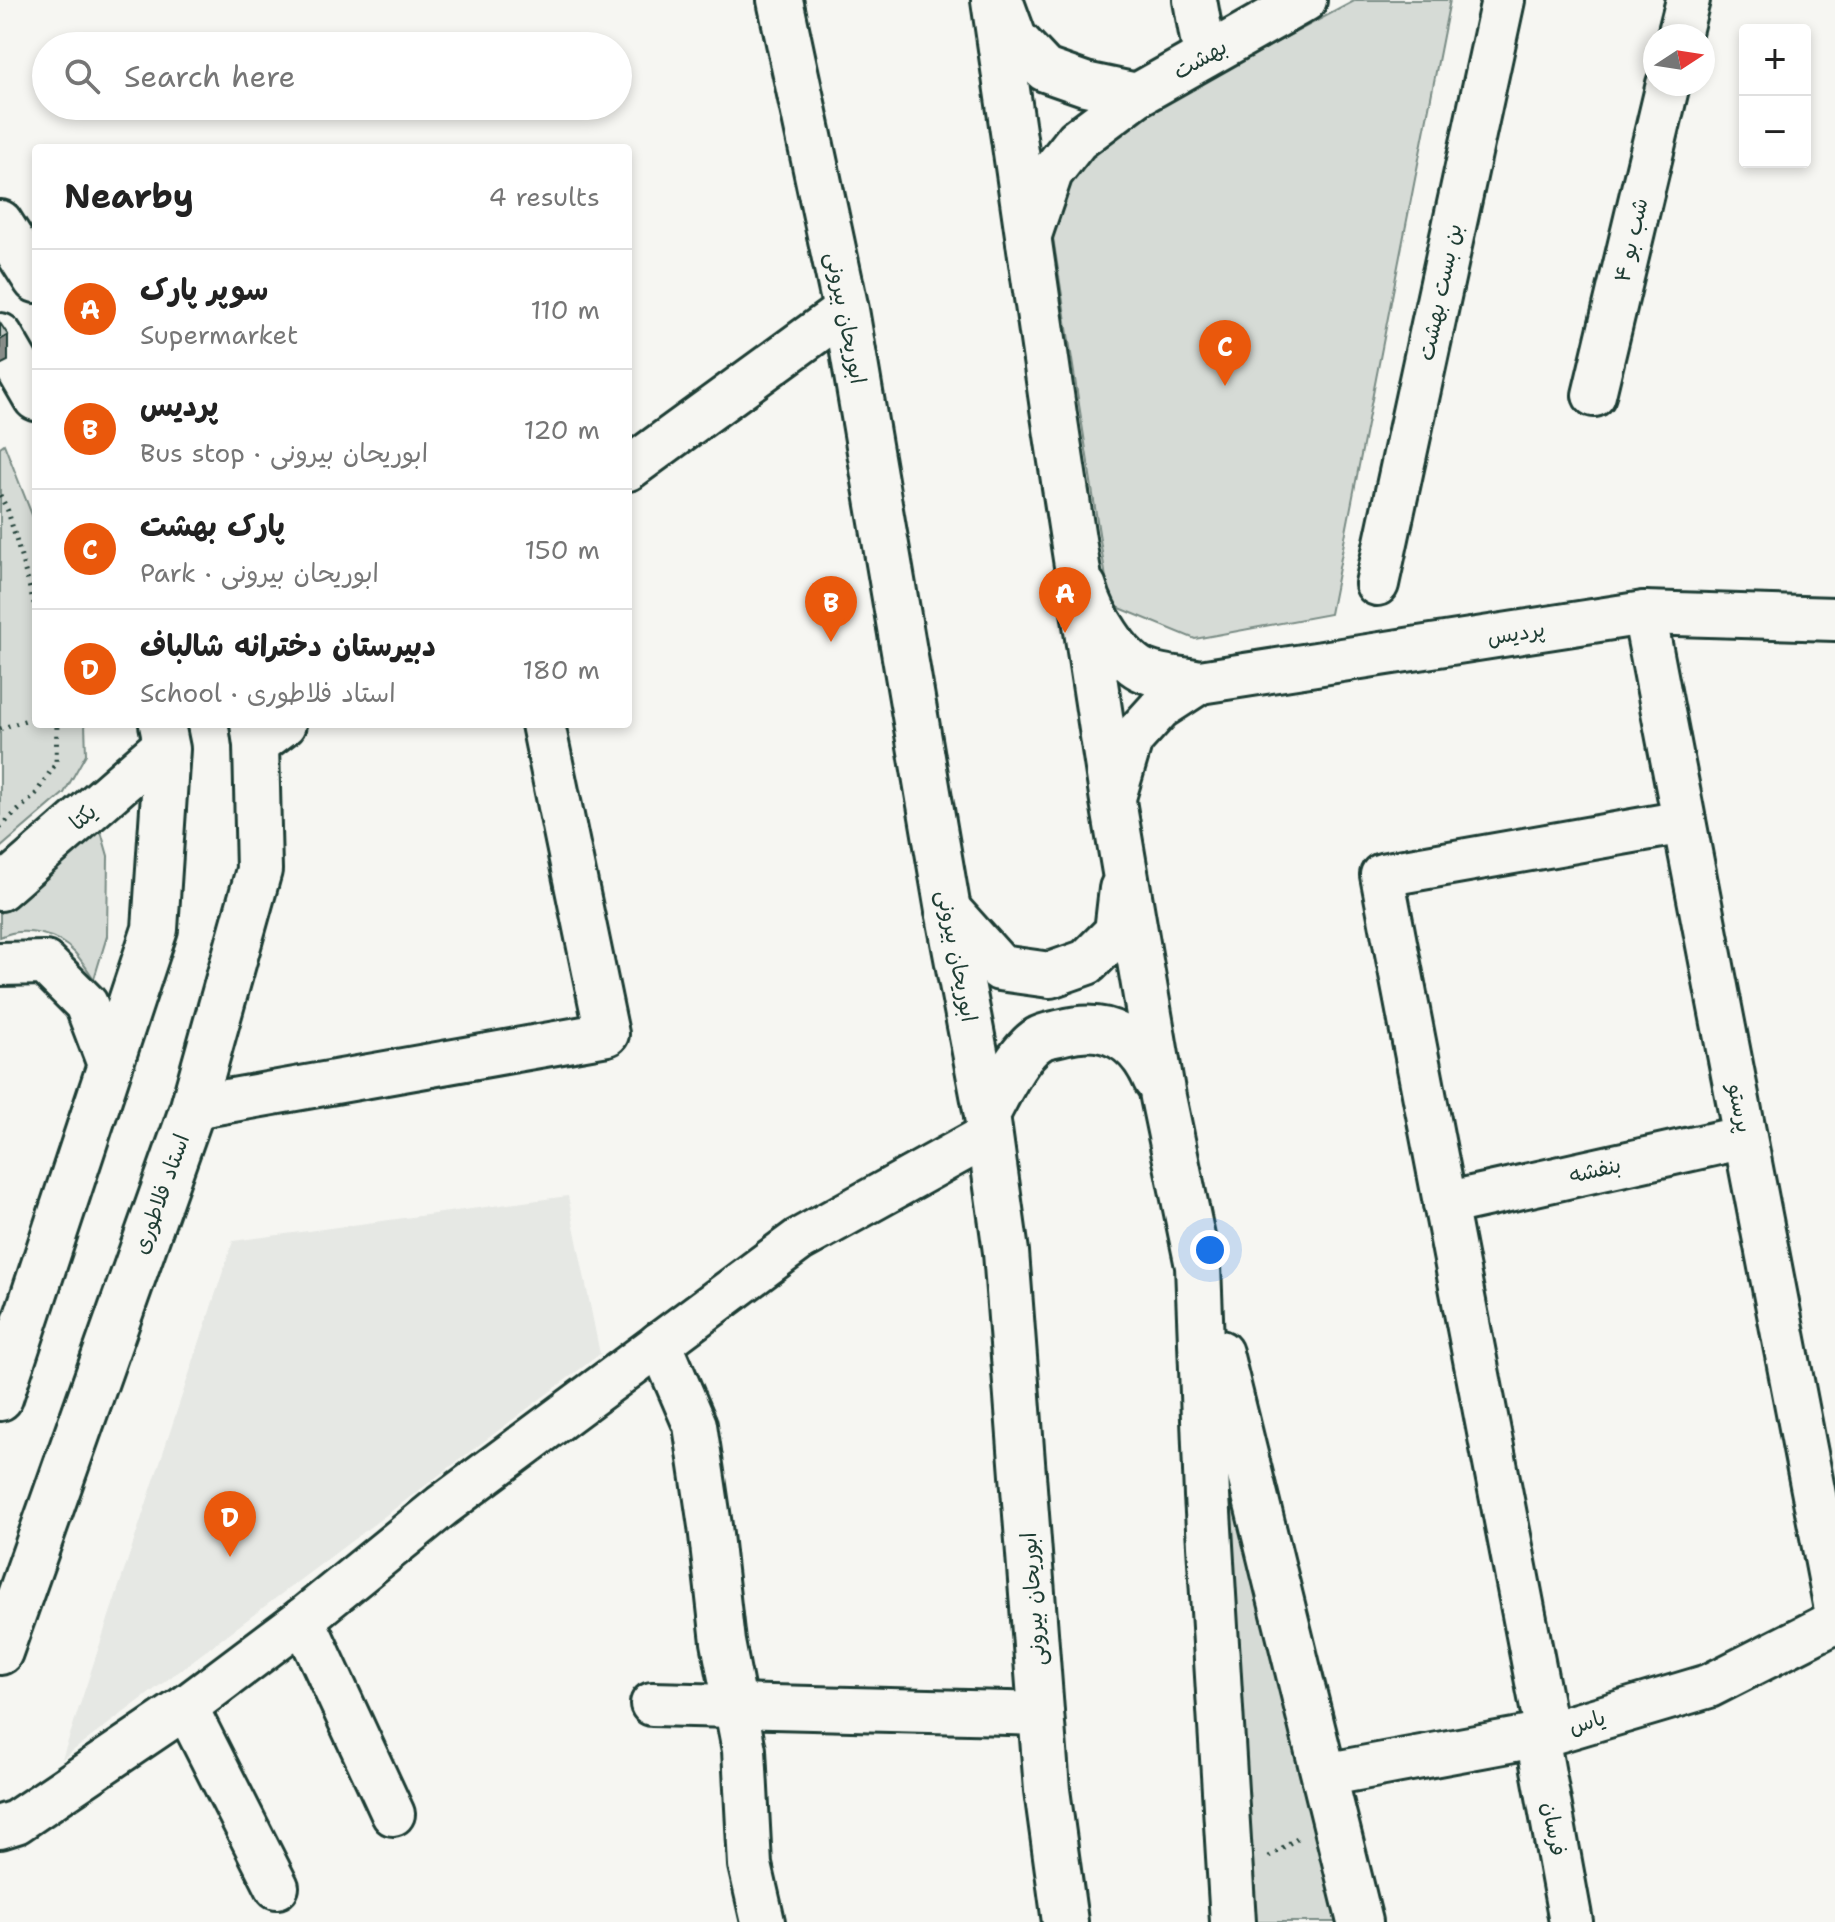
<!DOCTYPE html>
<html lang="en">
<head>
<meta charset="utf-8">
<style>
  body { margin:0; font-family:"Shantell Sans","Playpen Sans Arabic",sans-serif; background:#f6f6f6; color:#222 }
  .controls { position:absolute; right:24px; top:24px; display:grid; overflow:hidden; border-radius:8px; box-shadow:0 4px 12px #0003 }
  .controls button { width:72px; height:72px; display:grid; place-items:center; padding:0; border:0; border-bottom:2px solid #e0e0e0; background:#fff; color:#222; font:40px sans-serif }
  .compass { position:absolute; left:1643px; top:24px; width:72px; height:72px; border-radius:50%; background:#fff; box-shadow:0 4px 12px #0003; rotate:78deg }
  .you { position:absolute; left:1210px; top:1250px; width:28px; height:28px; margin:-20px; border:6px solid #fff; border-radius:50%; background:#1a73e8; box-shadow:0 0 0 12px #1a73e833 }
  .badge { display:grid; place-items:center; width:52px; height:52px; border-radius:50%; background:#ea580c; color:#fff; font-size:26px; font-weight:700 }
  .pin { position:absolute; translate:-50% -66px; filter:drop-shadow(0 2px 4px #0008) }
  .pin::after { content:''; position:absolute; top:42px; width:28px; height:24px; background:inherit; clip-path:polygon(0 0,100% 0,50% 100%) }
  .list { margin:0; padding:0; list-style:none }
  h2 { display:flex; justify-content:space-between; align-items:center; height:104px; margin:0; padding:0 32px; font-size:34px }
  h2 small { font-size:26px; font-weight:400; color:#767676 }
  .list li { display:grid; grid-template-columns:52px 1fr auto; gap:24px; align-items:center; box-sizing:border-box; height:120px; padding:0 32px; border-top:2px solid #e0e0e0 }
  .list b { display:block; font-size:30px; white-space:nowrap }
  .list p { margin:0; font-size:26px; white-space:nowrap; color:#767676 }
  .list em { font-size:26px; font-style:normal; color:#767676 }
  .icon { flex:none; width:44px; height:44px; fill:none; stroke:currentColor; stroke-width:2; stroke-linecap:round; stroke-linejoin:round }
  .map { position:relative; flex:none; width:1835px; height:1922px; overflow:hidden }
  .search { position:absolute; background:#fff; box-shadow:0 4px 12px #0003; left:32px; top:32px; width:600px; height:88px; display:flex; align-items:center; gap:20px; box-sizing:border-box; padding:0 28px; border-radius:44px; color:#767676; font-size:30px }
  .panel { position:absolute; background:#fff; box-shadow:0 4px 12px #0003; left:32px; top:144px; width:600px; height:584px; border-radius:8px }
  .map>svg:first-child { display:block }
</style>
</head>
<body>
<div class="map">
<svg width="1835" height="1922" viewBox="0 0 1835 1922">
  <rect width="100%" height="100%" fill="#f6f6f2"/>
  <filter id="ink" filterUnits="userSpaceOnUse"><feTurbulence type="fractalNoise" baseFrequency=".0125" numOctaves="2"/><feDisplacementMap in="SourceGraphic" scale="16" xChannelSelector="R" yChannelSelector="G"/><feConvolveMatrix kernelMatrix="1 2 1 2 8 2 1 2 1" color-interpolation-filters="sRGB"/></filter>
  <g filter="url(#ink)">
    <polygon fill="#e6e8e4" points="568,1196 600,1354 62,1759 233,1241"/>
    <g fill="#d6dbd6" stroke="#7a8c85" stroke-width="2">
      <polygon points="1356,0 1450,0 1330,614 1195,639 1110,604 1042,167"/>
      <polygon points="4,444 36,525 36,724 85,724 86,754 64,793 0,848 0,447"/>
      <path d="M 100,828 L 108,856 L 107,936 L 94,979 C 88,970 82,961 75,953 C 57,933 23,926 0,937 L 0,912 Z"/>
      <polygon points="1226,1447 1338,1922 1254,1922"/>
    </g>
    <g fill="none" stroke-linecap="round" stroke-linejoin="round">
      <g stroke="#1f3d34" stroke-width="48">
        <g id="minor">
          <polyline points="1001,0 1015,38 1045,70 1085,84 1137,95"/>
          <polyline points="1195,0 1205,56"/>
          <polyline points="1679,36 1688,0"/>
          <polyline points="1028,241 1051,173 1077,140 1137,95 1305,0"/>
          <polyline points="1594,395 1668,84"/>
          <polyline points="628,469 846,310"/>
          <polyline points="1377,584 1503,0"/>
          <path d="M 1085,587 C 1091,611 1120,662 1145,671 C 1161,678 1183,678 1200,682 L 1644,613 L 1835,619"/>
          <polyline points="1644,613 1835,1604"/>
          <polyline points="256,745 284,724"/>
          <polyline points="1113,801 1131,740 1160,708 1200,682"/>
          <polyline points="0,889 166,744"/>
          <polyline points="0,964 45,963 86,1004 110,1067"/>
          <polyline points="193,1107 607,1034 543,724"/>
          <polyline points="1445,1204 1745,1137"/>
          <polyline points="660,1343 695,1425 710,1526 723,1642 744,1750 750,1865 763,1922"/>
          <polyline points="303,1619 393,1814"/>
          <polyline points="652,1704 1042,1714"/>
          <polyline points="186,1707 277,1887"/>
          <polyline points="1547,1734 1382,875 1684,822"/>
          <polyline points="1537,1736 1571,1922"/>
          <polyline points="1324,1775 1547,1734 1709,1686 1835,1622"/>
          <polyline points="0,1827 16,1822 186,1707 303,1619 442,1506 799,1240 989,1135"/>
        </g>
      </g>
      <g stroke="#1f3d34" stroke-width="50">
        <g id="major">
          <polyline points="780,0 846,310 948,910 987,1115 1006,1252 1047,1790 1065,1922"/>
          <polyline points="994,0 1054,415 1113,801 1163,1097 1198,1266 1207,1496 1233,1922"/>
          <polyline points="0,223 36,280"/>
          <polyline points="0,336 36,398"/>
          <polyline points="948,910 1000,968 1050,975 1087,962 1117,932 1122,889"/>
          <path d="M 987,1115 C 997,1095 1020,1050 1039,1039 C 1045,1035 1056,1034 1063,1032 C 1107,1020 1139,1039 1156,1080"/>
          <polyline points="1220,1353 1360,1922"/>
          <polyline points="0,1398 155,929 167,749 162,724"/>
          <polyline points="0,1652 193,1107 259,870 256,745 253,724"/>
        </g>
      </g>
      <g stroke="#1f3d34" stroke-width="5" stroke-dasharray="2 6" stroke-linecap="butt">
        <polyline points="0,495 8,511 36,610"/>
        <polyline points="0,729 36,717"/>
        <polyline points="0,827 35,795 56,763 57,724"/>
        <polyline points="1269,1857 1297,1838"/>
      </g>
      <use href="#minor" stroke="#f6f6f2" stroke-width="42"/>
      <use href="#major" stroke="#f6f6f2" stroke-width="44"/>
    </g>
    <polygon fill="#878c88" stroke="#1f3d34" stroke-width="2" points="8,335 8,361 0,365 0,340"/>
    <polygon fill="#c1c8c3" stroke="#1f3d34" stroke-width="2" points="0,323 8,335 0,340"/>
  </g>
  <g text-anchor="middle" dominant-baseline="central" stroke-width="8" stroke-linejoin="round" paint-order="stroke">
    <g font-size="22" fill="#1f3d34" stroke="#f6f6f2">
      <text transform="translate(1200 59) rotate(-30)">بهشت</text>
      <text transform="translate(1631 240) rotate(-77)">شب بو ۴</text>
      <text transform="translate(1440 292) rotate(-78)">بن بست بهشت</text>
      <text transform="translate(846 318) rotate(79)">ابوریحان بیرونی</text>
      <text transform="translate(1516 633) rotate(-9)">پردیس</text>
      <text transform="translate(83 817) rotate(-41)">یکتا</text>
      <text transform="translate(957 956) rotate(79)">ابوریحان بیرونی</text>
      <text transform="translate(1740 1108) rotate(79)">پرستو</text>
      <text transform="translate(1595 1170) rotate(-13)">بنفشه</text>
      <text transform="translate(161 1194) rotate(-70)">استاد فلاطوری</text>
      <text transform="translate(1033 1599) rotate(-94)">ابوریحان بیرونی</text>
      <text transform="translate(1587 1722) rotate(-17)">یاس</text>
      <text transform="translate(1554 1829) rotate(80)">فرسان</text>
    </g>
  </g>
</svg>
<div class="controls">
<button>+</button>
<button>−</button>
</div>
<svg class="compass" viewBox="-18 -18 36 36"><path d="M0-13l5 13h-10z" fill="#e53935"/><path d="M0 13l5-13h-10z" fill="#767676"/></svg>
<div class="you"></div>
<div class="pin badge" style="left:1065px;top:633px">A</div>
<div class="pin badge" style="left:831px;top:642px">B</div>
<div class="pin badge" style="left:1225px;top:386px">C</div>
<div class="pin badge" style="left:230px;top:1557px">D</div>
<div class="search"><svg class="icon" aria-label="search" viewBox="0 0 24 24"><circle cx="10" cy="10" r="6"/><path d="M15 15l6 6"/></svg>Search here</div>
<section class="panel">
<h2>Nearby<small>4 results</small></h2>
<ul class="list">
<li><span class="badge">A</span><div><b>سوپر پارک</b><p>Supermarket</p></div><em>110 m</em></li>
<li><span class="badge">B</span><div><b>پردیس</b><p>Bus stop · ابوریحان بیرونی</p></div><em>120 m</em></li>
<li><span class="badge">C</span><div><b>پارک بهشت</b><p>Park · ابوریحان بیرونی</p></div><em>150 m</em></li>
<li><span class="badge">D</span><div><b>دبیرستان دخترانه شالباف</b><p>School · استاد فلاطوری</p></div><em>180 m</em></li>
</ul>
</section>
</div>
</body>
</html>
